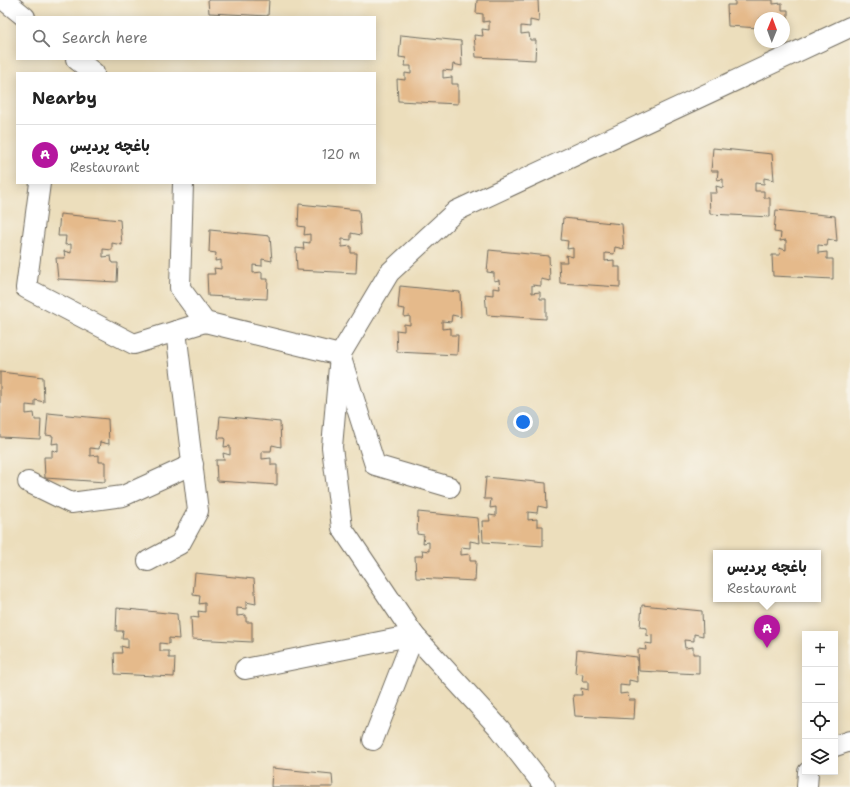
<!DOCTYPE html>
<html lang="en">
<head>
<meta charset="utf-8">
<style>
  body { margin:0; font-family:"Shantell Sans","Playpen Sans Arabic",sans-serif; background:#f6f6f6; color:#222 }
  .controls { position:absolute; right:12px; bottom:12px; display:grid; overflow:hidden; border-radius:0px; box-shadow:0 2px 10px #0003 }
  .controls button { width:36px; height:36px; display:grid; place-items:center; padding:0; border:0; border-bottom:1px solid #e0e0e0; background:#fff; color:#222; font:20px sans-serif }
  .compass { position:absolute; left:754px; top:12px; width:36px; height:36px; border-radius:50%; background:#fff; box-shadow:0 2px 10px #0003; rotate:1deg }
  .you { position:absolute; left:523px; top:422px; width:14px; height:14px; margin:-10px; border:3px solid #fff; border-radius:50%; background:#1a73e8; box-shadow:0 0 0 6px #1a73e833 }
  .badge { display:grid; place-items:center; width:26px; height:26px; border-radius:50%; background:#b5179e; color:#fff; font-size:13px; font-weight:700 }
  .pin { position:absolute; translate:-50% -33px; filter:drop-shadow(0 1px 2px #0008) }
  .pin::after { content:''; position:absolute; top:21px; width:14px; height:12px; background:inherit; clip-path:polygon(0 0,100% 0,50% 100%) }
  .popup { position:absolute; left:713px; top:550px; width:108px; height:52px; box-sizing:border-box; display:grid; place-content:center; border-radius:0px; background:#fff; filter:drop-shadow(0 1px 3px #0005); font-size:13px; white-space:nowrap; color:#767676 }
  .popup b { font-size:15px; color:#222 }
  .popup::after { content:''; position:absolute; left:50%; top:100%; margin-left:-8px; border:8px solid transparent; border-top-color:#fff }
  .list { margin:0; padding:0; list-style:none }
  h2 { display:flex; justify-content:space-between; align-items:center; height:52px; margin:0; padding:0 16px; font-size:17px }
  h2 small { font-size:13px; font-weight:400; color:#767676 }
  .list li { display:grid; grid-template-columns:26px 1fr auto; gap:12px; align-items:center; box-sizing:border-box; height:60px; padding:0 16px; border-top:1px solid #e0e0e0 }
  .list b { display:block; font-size:15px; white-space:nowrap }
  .list p { margin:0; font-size:13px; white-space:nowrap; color:#767676 }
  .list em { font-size:13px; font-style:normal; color:#767676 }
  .icon { flex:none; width:22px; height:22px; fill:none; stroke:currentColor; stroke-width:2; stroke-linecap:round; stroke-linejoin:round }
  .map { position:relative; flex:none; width:850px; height:787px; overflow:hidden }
  .search { position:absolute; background:#fff; box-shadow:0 2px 10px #0003; left:16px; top:16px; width:360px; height:44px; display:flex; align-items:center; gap:10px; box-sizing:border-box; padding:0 14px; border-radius:0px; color:#767676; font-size:15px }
  .panel { position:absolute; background:#fff; box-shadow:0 2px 10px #0003; left:16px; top:72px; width:360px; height:112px; border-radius:0px }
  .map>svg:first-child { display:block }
</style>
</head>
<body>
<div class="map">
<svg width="850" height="787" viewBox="0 0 850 787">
  <rect width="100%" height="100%" fill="#f7f3e8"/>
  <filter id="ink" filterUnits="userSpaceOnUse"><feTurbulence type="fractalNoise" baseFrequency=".025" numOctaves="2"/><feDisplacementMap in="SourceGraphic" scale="8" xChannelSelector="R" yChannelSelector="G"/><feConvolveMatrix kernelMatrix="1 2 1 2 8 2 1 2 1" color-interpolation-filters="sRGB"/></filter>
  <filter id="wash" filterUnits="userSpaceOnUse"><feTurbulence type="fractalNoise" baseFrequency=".012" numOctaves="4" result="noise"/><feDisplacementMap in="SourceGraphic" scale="16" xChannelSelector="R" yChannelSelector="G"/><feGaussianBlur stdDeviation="0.9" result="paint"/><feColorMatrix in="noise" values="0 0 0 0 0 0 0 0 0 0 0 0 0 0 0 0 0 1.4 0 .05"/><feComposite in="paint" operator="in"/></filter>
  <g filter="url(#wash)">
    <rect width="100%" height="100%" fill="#ecdebc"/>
    <g id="blocks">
      <g fill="#e5ba8b">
        <polygon points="208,0 269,0 268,16 209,13"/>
        <polygon points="477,0 538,0 539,22 530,20 530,27 521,26 521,34 529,33 530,40 536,40 535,60 476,57 474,35 483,36 482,29 489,30 489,21 483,22 483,14 476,13"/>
        <polygon points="735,0 773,0 773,4 782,3 782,10 788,10 788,30 784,30 784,18 760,18 760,28 728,26 727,5 735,5"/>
        <polygon points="401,35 461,41 462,66 453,64 452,71 443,70 443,78 452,77 452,84 458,84 458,104 398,101 397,79 405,80 405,73 411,74 411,66 405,66 406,58 399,57"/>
        <polygon points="713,148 772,154 774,180 764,178 764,184 755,183 755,191 764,191 764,198 770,198 770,217 710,214 709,193 717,193 716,186 723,188 723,179 717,180 718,171 711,171"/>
        <polygon points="299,204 359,210 361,235 351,233 351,240 342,239 342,247 351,246 351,253 357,253 356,273 297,270 296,248 304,249 303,242 310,243 310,234 304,235 305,227 298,226"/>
        <polygon points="776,210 835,216 837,241 828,239 827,246 818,245 818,253 827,252 827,259 833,259 833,279 773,276 772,255 780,255 779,248 786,250 786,240 780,241 781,233 774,232"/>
        <polygon points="60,214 120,220 122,245 112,243 112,250 103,249 103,257 111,256 112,263 118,263 117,282 58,279 56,258 65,258 64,251 71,253 71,244 65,245 66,236 58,236"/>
        <polygon points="563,218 622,224 624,249 615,247 614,254 605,253 605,261 614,260 614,267 620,267 620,287 560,283 559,262 567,262 566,255 573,257 573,248 567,249 568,241 561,240"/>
        <polygon points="210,230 270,236 272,261 262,259 262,266 253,265 253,273 262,272 262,279 268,279 267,299 208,296 207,274 215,274 214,268 221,269 221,260 215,261 216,253 209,252"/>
        <polygon points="489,250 549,256 550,281 541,279 541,286 532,285 532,293 540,292 540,299 546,299 546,319 487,315 485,294 493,295 493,288 500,289 499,280 494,281 494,273 487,272"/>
        <polygon points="400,286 460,292 461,317 452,315 451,322 442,321 442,329 451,328 451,335 458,335 457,355 397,352 396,330 404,331 404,324 410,325 410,316 404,317 405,309 398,308"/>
        <polygon points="0,372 43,377 44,402 35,400 35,406 26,405 26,414 34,413 35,420 41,420 40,439 0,437"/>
        <polygon points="48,413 108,419 109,444 100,442 99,449 90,448 90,456 99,455 99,462 105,462 105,482 45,478 44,457 52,457 52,450 58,452 58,443 52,444 53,436 46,435"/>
        <polygon points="220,416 280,422 281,447 272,445 271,451 262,451 262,459 271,458 271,465 277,465 277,485 217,481 216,460 224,460 223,453 230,455 230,446 224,447 225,438 218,438"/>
        <polygon points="486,477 546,483 547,508 538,506 537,513 528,512 528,520 537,519 537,526 543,526 543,546 483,542 482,521 490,521 489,515 496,516 496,507 490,508 491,499 484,499"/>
        <polygon points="418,512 478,518 480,543 470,541 470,548 461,547 461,555 470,554 470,561 476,561 475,581 416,578 415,556 423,556 422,550 429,551 429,542 423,543 424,535 417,534"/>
        <polygon points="195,573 254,579 256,604 246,602 246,609 237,608 237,616 246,615 246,622 252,622 252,642 192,639 191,617 199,618 198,611 205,612 205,603 199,604 200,596 193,595"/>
        <polygon points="642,605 702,611 703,636 694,634 694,641 684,640 685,648 693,647 693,654 699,654 699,674 639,671 638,649 646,650 645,643 652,644 652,635 647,636 647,628 640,627"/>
        <polygon points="117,608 177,614 179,639 169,638 169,644 160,643 160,651 169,651 169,658 175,658 174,677 115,674 114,653 122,653 121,646 128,648 128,639 122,639 123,631 116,631"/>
        <polygon points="577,650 637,657 638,682 629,680 629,686 620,685 620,694 628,693 629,700 635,700 634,719 575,716 573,695 582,695 581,688 588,690 588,681 582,681 583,674 575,673"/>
        <polygon points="272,768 332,774 333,787 271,787"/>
      </g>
    </g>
  </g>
  <g filter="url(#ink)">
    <use href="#blocks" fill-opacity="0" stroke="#6f6a5e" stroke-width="1"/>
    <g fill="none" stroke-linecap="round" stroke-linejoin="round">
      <g stroke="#6f6a5e" stroke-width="22">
        <g id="minor">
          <polyline points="4,0 25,17"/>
          <polyline points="76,59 94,73"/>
          <polyline points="40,183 26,288 134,344 205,322"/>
          <polyline points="183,183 180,288 205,322 340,355 332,447 342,528 414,635 500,729 545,787"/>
          <polyline points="28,482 71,503 123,496 193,464"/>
          <polyline points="450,487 375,465 340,355 389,273 456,211 850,27"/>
          <polyline points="148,561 180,544 198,511 176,331"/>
          <polyline points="245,669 414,635"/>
          <polyline points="373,740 414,635"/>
          <polyline points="835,746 850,741"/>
          <polyline points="807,787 808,772"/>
        </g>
      </g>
      <use href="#minor" stroke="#fff" stroke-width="20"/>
    </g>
  </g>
</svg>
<div class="controls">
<button>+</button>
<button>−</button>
<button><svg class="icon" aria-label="locate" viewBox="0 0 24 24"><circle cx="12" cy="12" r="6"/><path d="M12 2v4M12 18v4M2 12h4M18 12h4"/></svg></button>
<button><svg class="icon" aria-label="layers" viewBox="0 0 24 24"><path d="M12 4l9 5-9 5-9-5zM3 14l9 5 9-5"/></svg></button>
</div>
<svg class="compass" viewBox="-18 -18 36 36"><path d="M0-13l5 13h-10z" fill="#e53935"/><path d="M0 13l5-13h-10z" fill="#767676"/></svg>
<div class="you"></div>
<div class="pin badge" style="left:767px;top:648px">A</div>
<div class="popup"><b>باغچه پردیس</b>Restaurant</div>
<div class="search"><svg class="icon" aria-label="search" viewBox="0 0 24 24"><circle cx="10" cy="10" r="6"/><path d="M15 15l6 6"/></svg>Search here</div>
<section class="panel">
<h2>Nearby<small></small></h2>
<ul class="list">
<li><span class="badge">A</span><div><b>باغچه پردیس</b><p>Restaurant</p></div><em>120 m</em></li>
</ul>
</section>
</div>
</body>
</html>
